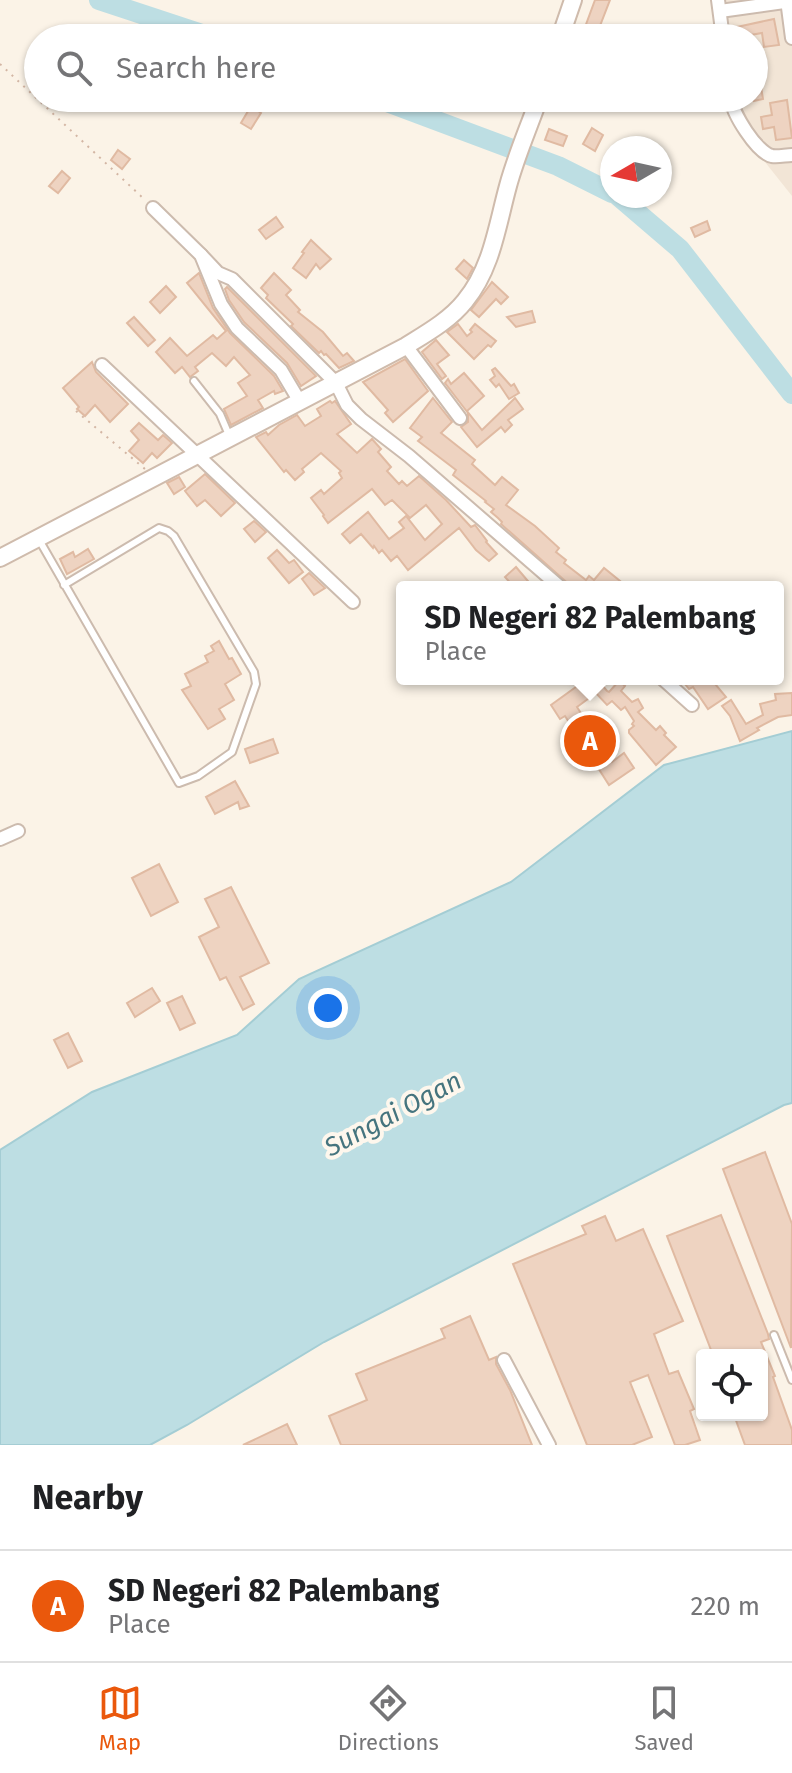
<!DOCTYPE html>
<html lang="en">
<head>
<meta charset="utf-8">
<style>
  body { margin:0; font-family:"Fira Sans",sans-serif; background:#f2f2f2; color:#202124 }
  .controls { position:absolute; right:24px; bottom:24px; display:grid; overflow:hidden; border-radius:8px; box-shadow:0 2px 6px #0004 }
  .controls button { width:72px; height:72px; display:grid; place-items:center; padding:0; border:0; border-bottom:2px solid #e0e0e0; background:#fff; color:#202124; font:40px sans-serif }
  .compass { position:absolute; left:600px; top:136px; width:72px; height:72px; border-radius:50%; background:#fff; box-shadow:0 2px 6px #0004; rotate:261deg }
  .you { position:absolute; left:328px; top:1008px; width:28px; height:28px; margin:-20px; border:6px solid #fff; border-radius:50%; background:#1a73e8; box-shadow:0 0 0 12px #1a73e833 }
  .badge { display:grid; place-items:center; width:52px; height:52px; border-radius:50%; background:#ea580c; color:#fff; font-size:26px; font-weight:700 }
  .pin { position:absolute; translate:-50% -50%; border:4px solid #fff; box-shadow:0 2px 8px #0006 }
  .popup { position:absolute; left:396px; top:581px; width:388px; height:104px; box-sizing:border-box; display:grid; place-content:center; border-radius:8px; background:#fff; filter:drop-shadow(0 2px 6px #0005); font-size:26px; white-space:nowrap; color:#757577 }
  .popup b { font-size:30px; color:#202124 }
  .popup::after { content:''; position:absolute; left:50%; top:100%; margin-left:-16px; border:16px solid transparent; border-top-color:#fff }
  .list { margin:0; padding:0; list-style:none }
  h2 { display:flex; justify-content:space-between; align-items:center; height:104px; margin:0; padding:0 32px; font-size:34px }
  h2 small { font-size:26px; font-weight:400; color:#757577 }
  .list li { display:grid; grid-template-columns:52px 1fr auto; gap:24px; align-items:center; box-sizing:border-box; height:112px; padding:0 32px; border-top:2px solid #e0e0e0 }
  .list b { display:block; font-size:30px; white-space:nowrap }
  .list p { margin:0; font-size:26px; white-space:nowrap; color:#757577 }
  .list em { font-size:26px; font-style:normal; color:#757577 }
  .icon { flex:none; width:44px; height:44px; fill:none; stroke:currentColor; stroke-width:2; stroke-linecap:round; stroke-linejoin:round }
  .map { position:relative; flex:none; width:792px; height:1445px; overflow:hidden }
  .search { position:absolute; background:#fff; box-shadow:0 2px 6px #0004; left:24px; right:24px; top:24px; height:88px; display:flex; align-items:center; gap:20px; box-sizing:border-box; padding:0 28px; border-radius:44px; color:#757577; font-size:30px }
  .sheet { height:216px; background:#fff }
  nav { display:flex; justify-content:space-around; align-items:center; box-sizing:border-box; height:112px; border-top:2px solid #e0e0e0; background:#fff; font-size:22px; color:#757577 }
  nav a { display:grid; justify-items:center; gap:4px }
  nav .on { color:#ea580c }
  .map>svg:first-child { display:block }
</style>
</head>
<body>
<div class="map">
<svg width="792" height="1445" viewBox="0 0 792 1445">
  <rect width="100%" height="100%" fill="#fbf3e7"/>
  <polygon fill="#f2e5d6" points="711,0 792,0 792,196 730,118 727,98 754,98 754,38 717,38"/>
  <polygon fill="#bddee3" stroke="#a4cdd4" stroke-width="2" points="792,731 792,1103 784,1105 324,1342 187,1425 150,1445 0,1445 0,1150 92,1092 237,1035 299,979 511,882 664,765"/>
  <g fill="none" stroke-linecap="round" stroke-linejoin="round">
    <g stroke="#bddee3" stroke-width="20">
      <polyline points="99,0 214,38"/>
      <polyline points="376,98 558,166 612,193"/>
      <polyline points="618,196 680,249 792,394"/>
    </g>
  </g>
  <g fill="#eed3c1" stroke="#e0baa2" stroke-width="2">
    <polygon points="595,0 610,0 598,31 614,38 581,38"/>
    <polygon points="774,19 779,45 764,47 762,33 733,38 732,28"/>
    <polygon points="759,74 763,99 754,101 754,75"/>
    <polygon points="237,98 252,98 244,111 233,105"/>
    <polygon points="787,100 792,138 776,140 774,127 763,129 761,117 772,115 770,103"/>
    <polygon points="251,106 261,113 251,129 241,123"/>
    <polygon points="592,128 603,135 595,151 583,144"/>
    <polygon points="549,129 567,136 563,146 545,140"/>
    <polygon points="118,150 130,159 122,169 111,160"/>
    <polygon points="62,171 70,178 58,193 49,186"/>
    <polygon points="276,217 283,227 266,239 259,230"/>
    <polygon points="707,221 710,230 695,237 691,228"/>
    <polygon points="311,240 331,259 320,269 316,264 306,278 293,268 304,253 302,252"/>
    <polygon points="464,260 473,268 467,279 456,269"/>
    <polygon points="199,273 213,308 230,333 274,376 283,391 275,394 274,391 258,400 263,408 231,425 224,409 247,396 238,383 250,375 234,357 226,366 212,353 195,367 198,371 190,377 182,367 175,373 156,352 170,338 187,356 213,335 217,339 226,331 187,283"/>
    <polygon points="274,273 291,290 286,295 300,310 298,312 323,332 343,356 347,353 354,361 339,368 326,354 324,355 321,351 319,353 291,326 293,324 266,298 268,295 261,288"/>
    <polygon points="492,282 508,297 501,304 496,299 479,317 471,310"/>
    <polygon points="166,286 176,297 160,313 150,302"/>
    <polygon points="227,287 316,376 301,386 287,363 244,322 229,300 225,289"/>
    <polygon points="532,311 535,322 516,327 507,317"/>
    <polygon points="134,317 155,340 148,346 127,323"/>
    <polygon points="458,324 467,336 472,332 470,330 475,324 496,341 491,347 488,345 474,359 447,332"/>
    <polygon points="436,340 449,355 437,364 446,376 442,379 422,352"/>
    <polygon points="405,359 428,391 393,422 385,413 388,410 363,382"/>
    <polygon points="92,362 96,372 128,404 110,422 95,405 85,416 77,409 79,407 63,388"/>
    <polygon points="495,368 511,386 514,384 519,393 509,399 499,384 496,387 490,380 495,376 492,370"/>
    <polygon points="464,373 484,396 467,411 482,430 515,398 523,409 508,420 512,425 505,432 501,427 477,447 461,427 468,422 468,413 445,383 448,379 451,384"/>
    <polygon points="433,398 452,422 441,433 475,460 472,464 495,485 502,477 518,490 506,505 535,526 559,548 556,552 566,560 564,563 586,580 589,576 594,580 604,568 620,581 615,587 572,587 501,524 502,522 498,518 491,512 494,509 485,502 486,501 453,475 456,470 418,441 422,437 410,428"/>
    <polygon points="330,401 332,403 335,401 351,424 337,434 357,453 372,439 381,449 378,452 391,467 387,471 399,484 402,481 407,486 419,476 446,500 471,527 475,525 487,541 486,542 497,554 489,561 476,550 459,528 408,570 397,556 391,561 382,550 379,553 374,546 373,548 361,534 350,543 342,534 368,512 389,539 404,528 399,522 406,516 425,540 442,524 426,505 410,518 392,500 385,505 372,489 328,523 323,516 324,515 311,498 321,490 324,494 342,478 339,473 341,471 321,453 302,469 304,472 295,480 286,470 284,472 256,437 266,432 268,435 279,425 297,415 305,426 321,416 317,409"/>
    <polygon points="139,423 158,440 163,435 172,443 157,458 152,453 143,463 129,451 139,440 131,431"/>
    <polygon points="205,474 235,503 221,516 205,500 197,506 185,491"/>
    <polygon points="179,477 185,487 174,494 167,483"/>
    <polygon points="254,521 266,532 255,542 244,529"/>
    <polygon points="88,549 94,559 67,574 60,559 73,552 75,557"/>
    <polygon points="277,550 289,563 294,560 303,572 289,583 268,558"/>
    <polygon points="516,567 533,587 514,587 505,577"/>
    <polygon points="309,573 325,588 314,595 302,579"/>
    <polygon points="219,641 229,659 232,658 241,674 225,684 234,700 219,709 225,719 208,729 182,690 191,686 185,674 208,662 205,656 214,651 211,646"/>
    <polygon points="587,679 597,679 607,691 609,692 619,681 625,686 621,691 632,702 638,699 643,708 638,712 656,730 660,726 666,733 664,735 676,747 656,765 629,733 629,730 634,726 632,724 634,721 625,707 621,710 612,701 607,705 596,693 577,707 612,762 624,753 634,768 609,785 565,716 560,719 551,705"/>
    <polygon points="681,679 711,679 726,697 708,709 693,687 689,689"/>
    <polygon points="792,693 792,715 778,717 757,728 759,730 740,741 730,716 722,706 731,700 746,724 763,715 760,704 776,700 775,694"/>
    <polygon points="273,739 278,753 250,763 245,749"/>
    <polygon points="235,781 249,806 240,809 238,802 215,814 206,797"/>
    <polygon points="159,864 178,902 151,916 132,878"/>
    <polygon points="231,887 269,963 240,977 254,1004 243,1010 226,977 220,980 199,937 219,927 205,899"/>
    <polygon points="152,988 160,1001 135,1017 127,1003"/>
    <polygon points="182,996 195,1023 180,1030 167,1003"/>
    <polygon points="68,1033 82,1061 68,1068 54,1040"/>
    <polygon points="765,1152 792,1224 791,1348 723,1169"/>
    <polygon points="721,1215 768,1334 769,1339 761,1342 775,1376 773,1377 792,1430 792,1445 745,1445 734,1415 762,1415 762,1355 713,1355 667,1236"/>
    <polygon points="605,1216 616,1241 643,1229 683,1321 654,1334 669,1374 678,1371 694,1409 690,1411 700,1440 685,1445 675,1445 648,1375 630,1382 652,1437 632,1445 587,1445 513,1264 586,1234 582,1226"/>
    <polygon points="470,1316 489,1360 496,1357 496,1364 510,1390 532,1445 341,1445 329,1416 367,1400 356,1374 445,1338 441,1329"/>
    <polygon points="287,1424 297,1445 243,1445"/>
  </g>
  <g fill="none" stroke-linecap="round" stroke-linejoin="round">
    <g stroke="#ccbbae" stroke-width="10">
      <g id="lane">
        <polyline points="194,381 220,414 229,435"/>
        <polyline points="38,538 179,783 198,776 232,752 256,684 254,672 174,536 168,531 159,528 64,585"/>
        <polyline points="774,1335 792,1380"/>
      </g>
    </g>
    <g stroke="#ccbbae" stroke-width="16">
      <g id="street">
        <polyline points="718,0 723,38"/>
        <polyline points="787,0 792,38"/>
        <polyline points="720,11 792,1"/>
        <path d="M 731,98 C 732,113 757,153 772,156 C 778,157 786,155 792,155"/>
        <polyline points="153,208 201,255 221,304 237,328 281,370 300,402"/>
        <polyline points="201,255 218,273 232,279 336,383 347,405 361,419 409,456 560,587"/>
        <polyline points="406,346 460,418"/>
        <polyline points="102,365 353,602"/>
        <polyline points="663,679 692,705"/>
        <polyline points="0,839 18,831"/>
        <polyline points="504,1360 549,1445"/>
      </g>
    </g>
    <g stroke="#cfbbac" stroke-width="20">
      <g id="secondary">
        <polyline points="560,38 573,0"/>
        <path d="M 0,558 L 406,346 C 427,333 450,320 465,301 C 492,268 497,226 508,186 C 516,156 529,127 539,98"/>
      </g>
    </g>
    <g stroke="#d3b6a4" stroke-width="2" stroke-dasharray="2 6" stroke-linecap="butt">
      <polyline points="0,64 144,199"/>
      <polyline points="76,411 145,469"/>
    </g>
    <use href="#lane" stroke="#fff" stroke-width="6"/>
    <use href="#street" stroke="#fff" stroke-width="12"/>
    <use href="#secondary" stroke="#fff" stroke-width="16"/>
  </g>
  <g text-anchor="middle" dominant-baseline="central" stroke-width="8" stroke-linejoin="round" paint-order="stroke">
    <g font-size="26" font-style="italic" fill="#45747e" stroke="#fef7ed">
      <text transform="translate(393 1114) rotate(-28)">Sungai Ogan</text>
    </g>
  </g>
</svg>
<div class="controls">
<button><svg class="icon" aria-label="locate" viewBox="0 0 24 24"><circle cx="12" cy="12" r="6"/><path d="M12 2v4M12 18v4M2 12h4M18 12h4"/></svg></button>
</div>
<svg class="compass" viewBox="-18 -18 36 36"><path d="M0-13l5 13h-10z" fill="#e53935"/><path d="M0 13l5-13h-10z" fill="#757577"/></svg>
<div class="you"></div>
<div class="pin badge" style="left:590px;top:741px">A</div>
<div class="popup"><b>SD Negeri 82 Palembang</b>Place</div>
<div class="search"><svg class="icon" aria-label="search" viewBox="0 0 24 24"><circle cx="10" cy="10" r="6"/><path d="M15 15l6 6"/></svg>Search here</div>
</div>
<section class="sheet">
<h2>Nearby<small></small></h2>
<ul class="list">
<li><span class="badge">A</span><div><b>SD Negeri 82 Palembang</b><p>Place</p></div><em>220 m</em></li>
</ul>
</section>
<nav>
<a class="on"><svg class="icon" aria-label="map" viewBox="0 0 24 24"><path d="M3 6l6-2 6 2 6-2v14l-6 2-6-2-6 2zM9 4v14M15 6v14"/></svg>Map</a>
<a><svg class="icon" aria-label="directions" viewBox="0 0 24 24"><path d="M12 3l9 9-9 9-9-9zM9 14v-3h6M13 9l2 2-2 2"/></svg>Directions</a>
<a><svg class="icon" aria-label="saved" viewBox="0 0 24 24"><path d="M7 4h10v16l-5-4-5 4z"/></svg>Saved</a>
</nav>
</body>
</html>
